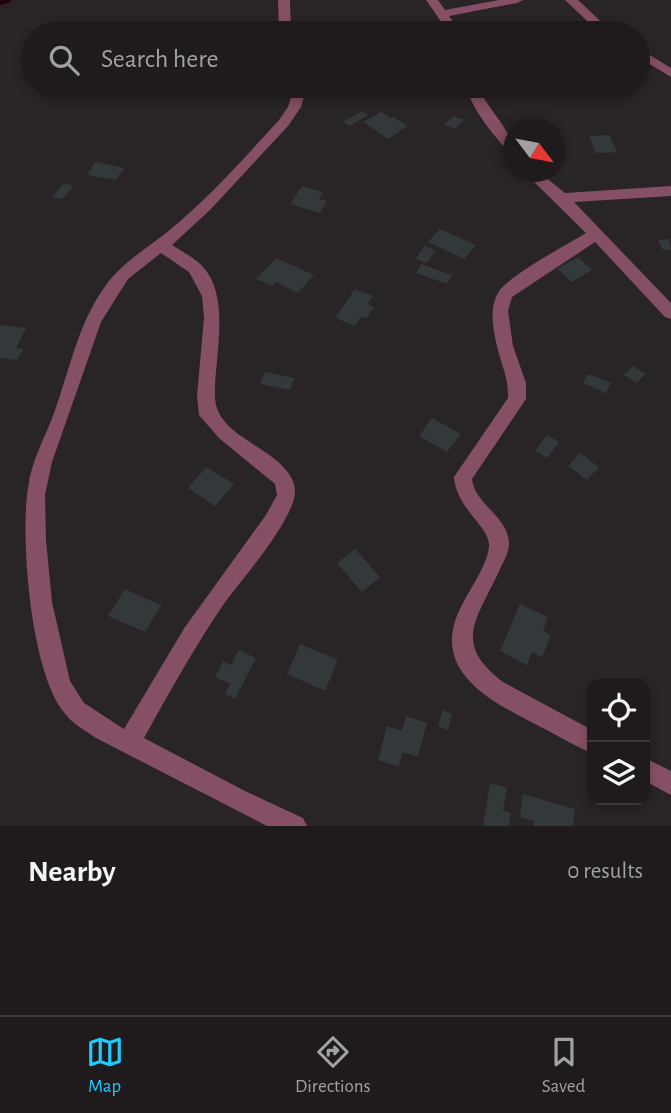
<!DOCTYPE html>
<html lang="en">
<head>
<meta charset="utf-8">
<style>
  body { margin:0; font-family:"Alegreya Sans",sans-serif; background:#2c2829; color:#f1f3f6 }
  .controls { position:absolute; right:21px; bottom:21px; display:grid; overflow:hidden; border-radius:14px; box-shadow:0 4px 10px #0003 }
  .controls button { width:63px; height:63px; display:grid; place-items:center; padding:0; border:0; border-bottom:2px solid #3c393b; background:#1f1b1c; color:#f1f3f6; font:35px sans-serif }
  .compass { position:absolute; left:503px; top:119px; width:63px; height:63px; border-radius:50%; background:#1f1b1c; box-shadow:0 4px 10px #0003; rotate:122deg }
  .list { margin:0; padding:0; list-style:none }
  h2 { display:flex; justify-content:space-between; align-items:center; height:91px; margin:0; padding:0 28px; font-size:30px }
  h2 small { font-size:23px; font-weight:400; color:#a1a1a3 }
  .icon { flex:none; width:38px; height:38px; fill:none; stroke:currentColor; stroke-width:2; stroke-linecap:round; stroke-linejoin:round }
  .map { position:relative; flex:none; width:671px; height:826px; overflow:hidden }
  .search { position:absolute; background:#1f1b1c; box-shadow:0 4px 10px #0003; left:21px; right:21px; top:21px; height:77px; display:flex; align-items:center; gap:18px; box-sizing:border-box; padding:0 24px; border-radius:38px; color:#a1a1a3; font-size:26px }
  .sheet { height:189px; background:#1f1b1c }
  nav { display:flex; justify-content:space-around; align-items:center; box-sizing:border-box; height:98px; border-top:2px solid #3c393b; background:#1f1b1c; font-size:19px; color:#a1a1a3 }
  nav a { display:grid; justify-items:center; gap:4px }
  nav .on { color:#21c9fd }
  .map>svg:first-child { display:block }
</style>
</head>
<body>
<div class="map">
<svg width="671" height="826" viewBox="0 0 671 826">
  <rect width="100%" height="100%" fill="#292426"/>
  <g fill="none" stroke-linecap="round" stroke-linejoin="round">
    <polyline stroke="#220010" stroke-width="4.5" points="0,3 9,0"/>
  </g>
  <g fill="#33383b">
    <polygon points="546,24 562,25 564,33 547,33"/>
    <polygon points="362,111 368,115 350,126 343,122"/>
    <polygon points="381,112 391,118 393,117 408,126 388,139 363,122"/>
    <polygon points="454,116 464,120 454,129 444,124"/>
    <polygon points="609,135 617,152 596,153 589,136"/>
    <polygon points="95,162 124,168 116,180 87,175"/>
    <polygon points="64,183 74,186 62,199 52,197"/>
    <polygon points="302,186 323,192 319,199 327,201 320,213 290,204"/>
    <polygon points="440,229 476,245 464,259 428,242"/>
    <polygon points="669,239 671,250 663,250 658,240"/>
    <polygon points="424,246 435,250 427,263 416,259"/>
    <polygon points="578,257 592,270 572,282 557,269"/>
    <polygon points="276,258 314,275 298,293 276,282 272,286 256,279"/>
    <polygon points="421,264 452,275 447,284 416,273"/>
    <polygon points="355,289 373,296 368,304 374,307 366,319 361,317 355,326 335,318"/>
    <polygon points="0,325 26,328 16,348 23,349 17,360 0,358"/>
    <polygon points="633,366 646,374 636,383 624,375"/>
    <polygon points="265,372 294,378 290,390 260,384"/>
    <polygon points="588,374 611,383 606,393 583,383"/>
    <polygon points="432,418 461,434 447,452 419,436"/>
    <polygon points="547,435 559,442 547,458 535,451"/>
    <polygon points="580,453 599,467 587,480 568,466"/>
    <polygon points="206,467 234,484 215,506 188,488"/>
    <polygon points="355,549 380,577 362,592 337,563"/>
    <polygon points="125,589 161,605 145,632 108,616"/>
    <polygon points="520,604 548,617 543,631 551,635 542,657 532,652 527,665 500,651"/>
    <polygon points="300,644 338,660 325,691 287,674"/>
    <polygon points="239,650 256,658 235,699 225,694 230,684 215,677 223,661 231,665"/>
    <polygon points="443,710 452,714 448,730 438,726"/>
    <polygon points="406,716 427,723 418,757 403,752 398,767 378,760 387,726 402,731"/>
    <polygon points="490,783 507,788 503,810 511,813 509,826 483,826"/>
    <polygon points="523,794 575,809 573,826 534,826 534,821 520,817"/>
  </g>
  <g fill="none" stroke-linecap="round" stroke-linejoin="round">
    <g fill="#854f65" fill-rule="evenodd">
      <polygon points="278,0 290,0 291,33 279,33"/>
      <polygon points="426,0 438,0 445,10 499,0 523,0 517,3 449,16 461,33 449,33"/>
      <polygon points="565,0 578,0 613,33 600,33"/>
      <polygon points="638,48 671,68 671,77 638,57"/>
      <path d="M 295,86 L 307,86 L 301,107 L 288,126 L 210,210 L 172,245 C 181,251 191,256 199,263 C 233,293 214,356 215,396 C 215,437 276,446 292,479 C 298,492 294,501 288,514 C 271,547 245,575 223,605 C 194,648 169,693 144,738 L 245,791 L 303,818 L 307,826 L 267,826 L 96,738 C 84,730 71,723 63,711 C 31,670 20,539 28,488 C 31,461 45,438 54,413 C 70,369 78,323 106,285 C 125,259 155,244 178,223 C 214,192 247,155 279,120 L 288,107 ZM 161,253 L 189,272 L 202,296 L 204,318 L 197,396 L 199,415 L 219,438 L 275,484 L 277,495 L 266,515 L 185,627 L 124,729 L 84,703 L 70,681 L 52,602 L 46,540 L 45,495 L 52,462 L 101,322 L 128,279 Z"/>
      <path d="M 466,86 L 478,86 C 487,110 514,131 514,154 L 509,153 C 492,132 473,112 466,86 Z"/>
      <path d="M 524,172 L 539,172 L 565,193 L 671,186 L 671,196 L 574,202 L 671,303 L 671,319 L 665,317 L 595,242 L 512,297 L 508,311 L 513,346 L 526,383 L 526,399 L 472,479 C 475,505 508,516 509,543 C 509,552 504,561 500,569 C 479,617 450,642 503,682 L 592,730 L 592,753 C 574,746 557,735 539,726 C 501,706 440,679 454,625 C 461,598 486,572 489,547 C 491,527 456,509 454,477 L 508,398 C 509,379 501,364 497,346 C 493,329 489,309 498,293 C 506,277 568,244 586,233 Z"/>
      <polygon points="645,758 671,771 671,795 645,781"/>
    </g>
  </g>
</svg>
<div class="controls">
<button><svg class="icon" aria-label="locate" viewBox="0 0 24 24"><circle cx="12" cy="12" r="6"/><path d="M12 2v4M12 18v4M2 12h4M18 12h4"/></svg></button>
<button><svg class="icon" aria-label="layers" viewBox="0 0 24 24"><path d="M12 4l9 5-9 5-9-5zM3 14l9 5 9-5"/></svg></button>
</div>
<svg class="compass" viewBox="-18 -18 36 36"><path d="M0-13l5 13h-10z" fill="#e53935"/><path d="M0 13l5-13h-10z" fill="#a1a1a3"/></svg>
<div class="search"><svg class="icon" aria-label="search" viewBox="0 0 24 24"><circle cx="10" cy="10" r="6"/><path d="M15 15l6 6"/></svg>Search here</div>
</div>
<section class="sheet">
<h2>Nearby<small>0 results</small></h2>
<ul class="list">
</ul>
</section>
<nav>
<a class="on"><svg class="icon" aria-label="map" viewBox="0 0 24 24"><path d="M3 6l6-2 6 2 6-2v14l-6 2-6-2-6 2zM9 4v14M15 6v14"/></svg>Map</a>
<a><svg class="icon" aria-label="directions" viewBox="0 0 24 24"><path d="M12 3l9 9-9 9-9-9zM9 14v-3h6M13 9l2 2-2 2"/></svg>Directions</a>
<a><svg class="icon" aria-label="saved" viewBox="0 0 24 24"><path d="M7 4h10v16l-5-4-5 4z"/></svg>Saved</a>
</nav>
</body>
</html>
